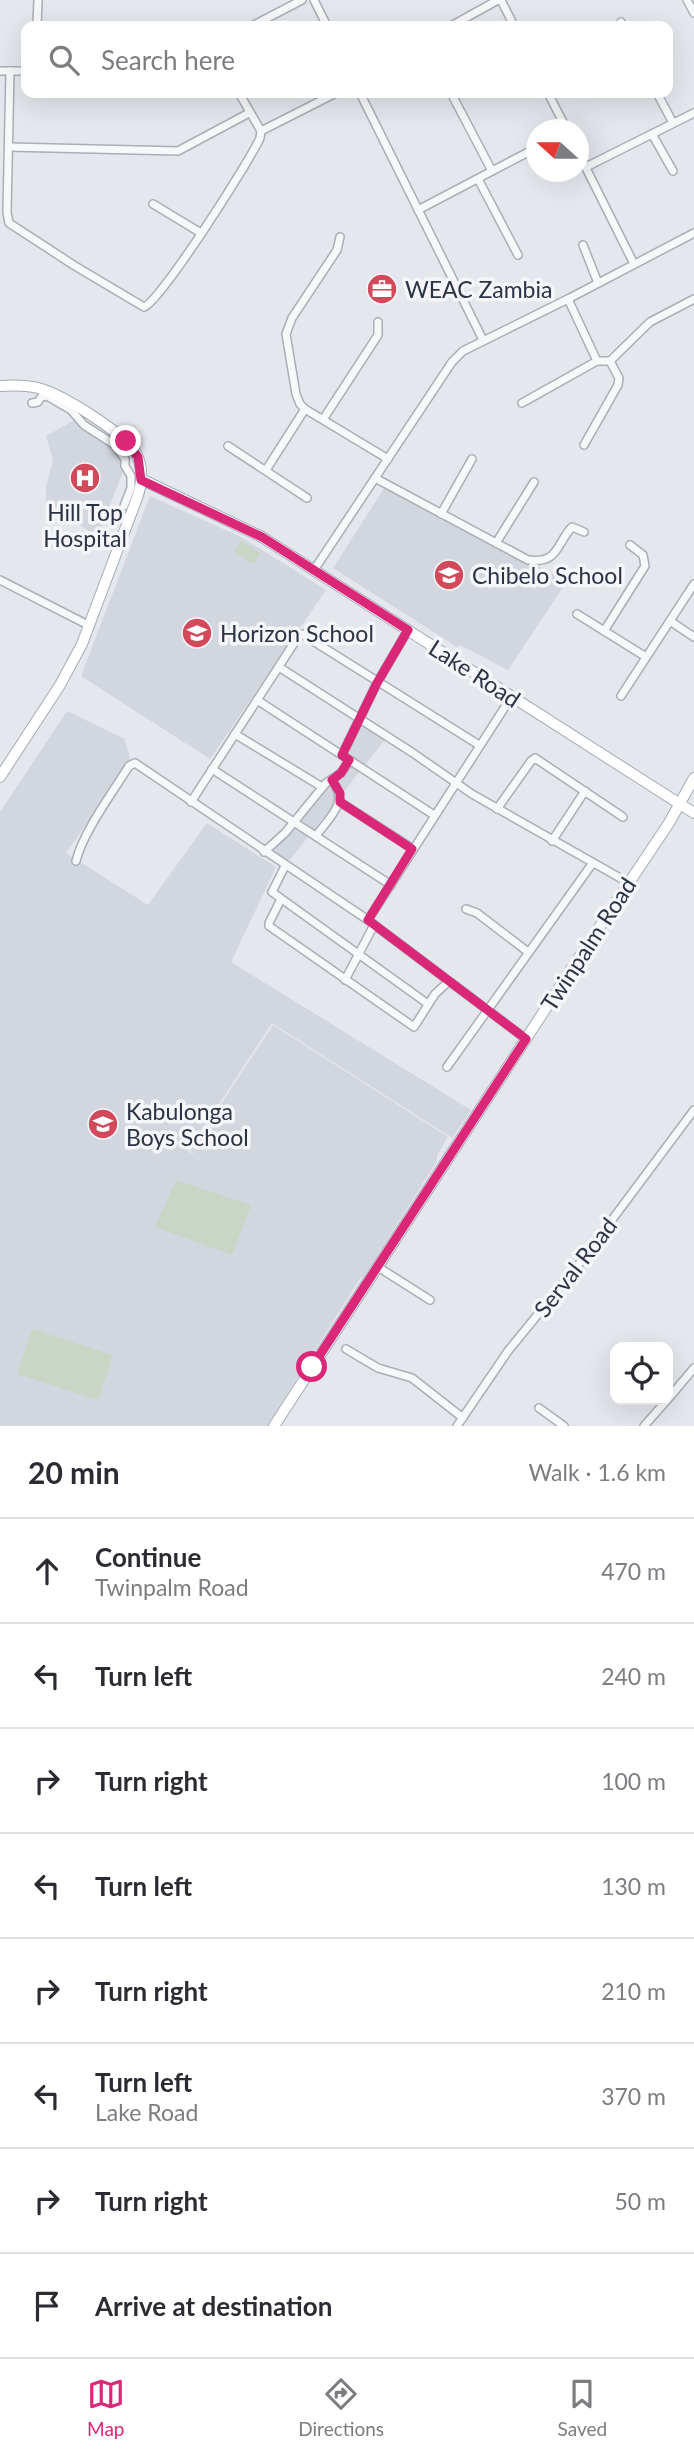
<!DOCTYPE html>
<html lang="en">
<head>
<meta charset="utf-8">
<style>
  body { margin:0; font-family:Lato,sans-serif; background:#f7f7f7; color:#2b2b33 }
  .controls { position:absolute; right:21px; bottom:21px; display:grid; overflow:hidden; border-radius:14px; box-shadow:0 7px 28px #0002 }
  .controls button { width:63px; height:63px; display:grid; place-items:center; padding:0; border:0; border-bottom:2px solid #e1e1e2; background:#fff; color:#2b2b33; font:35px sans-serif }
  .compass { position:absolute; left:526px; top:119px; width:63px; height:63px; border-radius:50%; background:#fff; box-shadow:0 7px 28px #0002; rotate:291deg }
  .stop { position:absolute; width:21px; height:21px; margin:-16px; border:5px solid #db2777; border-radius:50%; background:#fff }
  .stop.end { background:#db2777; border-color:#fff; box-shadow:0 2px 7px #0008 }
  .list { margin:0; padding:0; list-style:none }
  h2 { display:flex; justify-content:space-between; align-items:center; height:91px; margin:0; padding:0 28px; font-size:30px }
  h2 small { font-size:23px; font-weight:400; color:#7c7c81 }
  .list li { display:grid; grid-template-columns:46px 1fr auto; gap:21px; align-items:center; box-sizing:border-box; height:105px; padding:0 28px; border-top:2px solid #e1e1e2 }
  .list b { display:block; font-size:26px; white-space:nowrap }
  .list p { margin:0; font-size:23px; white-space:nowrap; color:#7c7c81 }
  .list em { font-size:23px; font-style:normal; color:#7c7c81 }
  .icon { flex:none; width:38px; height:38px; fill:none; stroke:currentColor; stroke-width:2; stroke-linecap:round; stroke-linejoin:round }
  .map { position:relative; flex:none; width:694px; height:1426px; overflow:hidden }
  .search { position:absolute; background:#fff; box-shadow:0 7px 28px #0002; left:21px; right:21px; top:21px; height:77px; display:flex; align-items:center; gap:18px; box-sizing:border-box; padding:0 24px; border-radius:14px; color:#7c7c81; font-size:26px }
  .sheet { height:931px; background:#fff }
  nav { display:flex; justify-content:space-around; align-items:center; box-sizing:border-box; height:98px; border-top:2px solid #e1e1e2; background:#fff; font-size:19px; color:#7c7c81 }
  nav a { display:grid; justify-items:center; gap:4px }
  nav .on { color:#db2777 }
  .map>svg:first-child { display:block }
</style>
</head>
<body>
<div class="map">
<svg width="694" height="1426" viewBox="0 0 694 1426">
  <rect width="100%" height="100%" fill="#e4e7ec"/>
  <g fill="#d2d6de">
    <polygon points="73,421 116,449 124,469 98,536 46,506 46,487 53,460 46,436"/>
    <polygon points="385,487 567,581 508,670 460,645 457,647 333,568"/>
    <polygon points="150,496 241,537 326,590 210,759 81,676"/>
    <polygon points="67,711 125,739 131,762 66,853 148,905 207,823 276,867 231,962 471,1110 452,1138 272,1023 188,1151 200,1159 190,1151 273,1025 448,1137 437,1155 437,1161 363,1278 361,1277 267,1426 0,1426 0,812"/>
    <polygon points="360,720 387,737 285,866 264,852 349,760 342,755"/>
  </g>
  <g fill="#c9d6c5">
    <polygon points="241,541 260,553 254,564 234,552"/>
    <polygon points="176,1180 251,1205 232,1255 155,1227"/>
    <polygon points="32,1329 113,1355 98,1400 17,1374"/>
  </g>
  <g fill="none" stroke-linecap="round" stroke-linejoin="round">
    <g stroke="#a9aeb7" stroke-width="10">
      <g id="minor">
        <polyline points="314,0 327,26"/>
        <polyline points="501,0 514,26"/>
        <polyline points="687,0 694,13"/>
        <polyline points="621,22 623,26"/>
        <polyline points="37,26 38,0"/>
        <polyline points="252,26 302,0"/>
        <polyline points="451,26 498,0"/>
        <polyline points="0,71 26,71"/>
        <path d="M 10,71 L 7,212 L 9,223 L 75,266 L 144,307 C 160,302 250,161 260,138 L 261,131 L 239,93"/>
        <polyline points="360,93 483,340"/>
        <polyline points="451,93 492,171"/>
        <polyline points="548,93 567,130"/>
        <polyline points="657,93 673,123"/>
        <polyline points="261,131 336,93"/>
        <polyline points="652,134 673,171"/>
        <polyline points="9,147 178,151 249,113"/>
        <polyline points="578,152 634,264"/>
        <polyline points="586,167 694,113"/>
        <polyline points="478,179 518,255"/>
        <polyline points="153,204 201,233"/>
        <polyline points="418,210 536,148"/>
        <polyline points="340,237 337,250 292,318 286,334 296,394 300,404 305,409 388,459"/>
        <polyline points="583,245 598,283"/>
        <polyline points="568,299 597,361 610,361 650,322 694,299"/>
        <polyline points="32,403 38,402 41,397 47,396 71,410 84,425 115,445 125,459 125,466 131,476 131,488 124,506"/>
        <polyline points="522,403 597,361"/>
        <polyline points="324,418 378,335 378,322"/>
        <polyline points="584,445 618,385 619,378 610,361"/>
        <polyline points="228,446 307,498"/>
        <polyline points="266,470 305,409"/>
        <path d="M 375,478 L 528,560 C 559,564 556,544 572,527 L 584,532"/>
        <polyline points="441,514 472,459"/>
        <polyline points="496,543 534,482"/>
        <polyline points="314,570 452,362 463,351 568,299 694,233"/>
        <polyline points="0,580 90,626"/>
        <polyline points="577,614 646,657"/>
        <polyline points="670,621 694,637"/>
        <polyline points="604,631 645,566 643,555 630,545"/>
        <polyline points="279,667 413,753 472,794 629,883"/>
        <polyline points="621,696 694,584"/>
        <polyline points="257,700 434,815"/>
        <polyline points="235,734 322,787"/>
        <polyline points="342,755 377,683 408,630"/>
        <polyline points="212,769 391,885"/>
        <polyline points="191,802 298,637 302,634 479,745"/>
        <polyline points="340,802 413,849"/>
        <polyline points="497,809 531,761 535,758 623,817"/>
        <path d="M 316,836 C 331,815 349,803 332,780"/>
        <polyline points="552,841 585,791"/>
        <polyline points="264,852 285,833 326,783 341,773 350,760"/>
        <path d="M 76,861 C 83,832 113,792 129,766 L 135,763 L 368,920 L 526,1039"/>
        <polyline points="285,866 272,892 428,1004"/>
        <polyline points="281,899 269,923 269,926 414,1027 435,994 448,982"/>
        <polyline points="466,909 477,913 528,952"/>
        <polyline points="368,920 512,696"/>
        <polyline points="345,980 374,925"/>
        <polyline points="447,1067 592,864"/>
        <polyline points="378,1267 430,1300"/>
        <polyline points="346,1349 378,1368 412,1378 463,1418"/>
        <polyline points="668,1399 694,1368"/>
        <polyline points="539,1408 564,1426"/>
        <polyline points="457,1426 508,1351 579,1264 694,1110"/>
        <polyline points="644,1426 667,1400"/>
      </g>
    </g>
    <g stroke="#a3abb8" stroke-width="12">
      <g id="major">
        <path d="M 0,386 C 13,385 26,385 38,388 C 62,394 126,434 137,455 C 143,469 142,484 137,498 L 82,644 L 60,685 L 0,777"/>
        <polyline points="141,479 262,537 694,813"/>
        <polyline points="274,1426 576,962 669,823 694,778"/>
      </g>
    </g>
    <use href="#minor" stroke="#f7f8fa" stroke-width="7"/>
    <use href="#major" stroke="#fff" stroke-width="10"/>
  </g>
  <g fill="none" stroke-linecap="round" stroke-linejoin="round">
    <polyline stroke="#db2777" stroke-width="9" points="126,441 138,457 141,480 262,537 408,630 377,683 342,755 349,760 341,773 332,780 340,793 340,802 412,849 368,920 526,1039 312,1367"/>
  </g>
  <defs>
    <g id="office-disc" transform="scale(1.575)"><circle r="9.5" fill="#d1495b" stroke="#f4f6f9"/><path d="M-6-3h4V-5.5h4V-3h4V5H-6ZM-1-4.5V-3h2v-1.5ZM-6 0V1H6V0Z" fill="#fff"/></g>
    <g id="hospital-disc" transform="scale(1.575)"><circle r="9.5" fill="#d1495b" stroke="#f4f6f9"/><path d="M-5-5h3v3.5h4V-5h3V5h-3V1.5h-4V5h-3Z" fill="#fff"/></g>
    <g id="school-disc" transform="scale(1.575)"><circle r="9.5" fill="#d1495b" stroke="#f4f6f9"/><path d="M0-5L7-2L0 1L-7-2ZM-4 1L0 2.5L4 1V4Q0 6-4 4Z" fill="#fff"/></g>
  </defs>
  <g fill-rule="evenodd">
    <use href="#office-disc" x="382" y="289"/>
    <use href="#hospital-disc" x="85" y="478"/>
    <use href="#school-disc" x="449" y="575"/>
    <use href="#school-disc" x="197" y="633"/>
    <use href="#school-disc" x="103" y="1124"/>
  </g>
  <g text-anchor="middle" dominant-baseline="central" stroke-width="7" stroke-linejoin="round" paint-order="stroke">
    <g font-size="23" fill="#2b3445" stroke="#f4f6f9" text-anchor="start">
      <text x="405" y="289">WEAC Zambia</text>
      <text x="85" y="512" text-anchor="middle">Hill Top<tspan x="85" dy="26">Hospital</tspan></text>
      <text x="472" y="575">Chibelo School</text>
      <text x="220" y="633">Horizon School</text>
      <text x="126" y="1111">Kabulonga<tspan x="126" dy="26">Boys School</tspan></text>
    </g>
    <g font-size="23" fill="#2b3445" stroke="#f4f6f9">
      <text transform="translate(475 673) rotate(33)">Lake Road</text>
      <text transform="translate(588 944) rotate(-57)">Twinpalm Road</text>
      <text transform="translate(575 1267) rotate(-52)">Serval Road</text>
    </g>
  </g>
</svg>
<div class="controls">
<button><svg class="icon" aria-label="locate" viewBox="0 0 24 24"><circle cx="12" cy="12" r="6"/><path d="M12 2v4M12 18v4M2 12h4M18 12h4"/></svg></button>
</div>
<svg class="compass" viewBox="-18 -18 36 36"><path d="M0-13l5 13h-10z" fill="#e53935"/><path d="M0 13l5-13h-10z" fill="#7c7c81"/></svg>
<div class="stop" style="left:312px;top:1367px"></div>
<div class="stop end" style="left:126px;top:441px"></div>
<div class="search"><svg class="icon" aria-label="search" viewBox="0 0 24 24"><circle cx="10" cy="10" r="6"/><path d="M15 15l6 6"/></svg>Search here</div>
</div>
<section class="sheet">
<h2>20 min<small>Walk · 1.6 km</small></h2>
<ul class="list">
<li><svg class="icon" aria-label="ahead" viewBox="0 0 24 24"><path d="M12 20V5M6 11l6-6 6 6"/></svg><div><b>Continue</b><p>Twinpalm Road</p></div><em>470 m</em></li>
<li><svg class="icon" aria-label="left" viewBox="0 0 24 24"><path d="M17 20v-9H6M10 6l-5 5 5 5"/></svg><div><b>Turn left</b></div><em>240 m</em></li>
<li><svg class="icon" aria-label="right" viewBox="0 0 24 24"><path d="M7 20v-9h11M14 6l5 5-5 5"/></svg><div><b>Turn right</b></div><em>100 m</em></li>
<li><svg class="icon" aria-label="left" viewBox="0 0 24 24"><path d="M17 20v-9H6M10 6l-5 5 5 5"/></svg><div><b>Turn left</b></div><em>130 m</em></li>
<li><svg class="icon" aria-label="right" viewBox="0 0 24 24"><path d="M7 20v-9h11M14 6l5 5-5 5"/></svg><div><b>Turn right</b></div><em>210 m</em></li>
<li><svg class="icon" aria-label="left" viewBox="0 0 24 24"><path d="M17 20v-9H6M10 6l-5 5 5 5"/></svg><div><b>Turn left</b><p>Lake Road</p></div><em>370 m</em></li>
<li><svg class="icon" aria-label="right" viewBox="0 0 24 24"><path d="M7 20v-9h11M14 6l5 5-5 5"/></svg><div><b>Turn right</b></div><em>50 m</em></li>
<li><svg class="icon" aria-label="arrive" viewBox="0 0 24 24"><path d="M6 21V4h12l-3 4 3 4H6"/></svg><div><b>Arrive at destination</b></div></li>
</ul>
</section>
<nav>
<a class="on"><svg class="icon" aria-label="map" viewBox="0 0 24 24"><path d="M3 6l6-2 6 2 6-2v14l-6 2-6-2-6 2zM9 4v14M15 6v14"/></svg>Map</a>
<a><svg class="icon" aria-label="directions" viewBox="0 0 24 24"><path d="M12 3l9 9-9 9-9-9zM9 14v-3h6M13 9l2 2-2 2"/></svg>Directions</a>
<a><svg class="icon" aria-label="saved" viewBox="0 0 24 24"><path d="M7 4h10v16l-5-4-5 4z"/></svg>Saved</a>
</nav>
</body>
</html>
